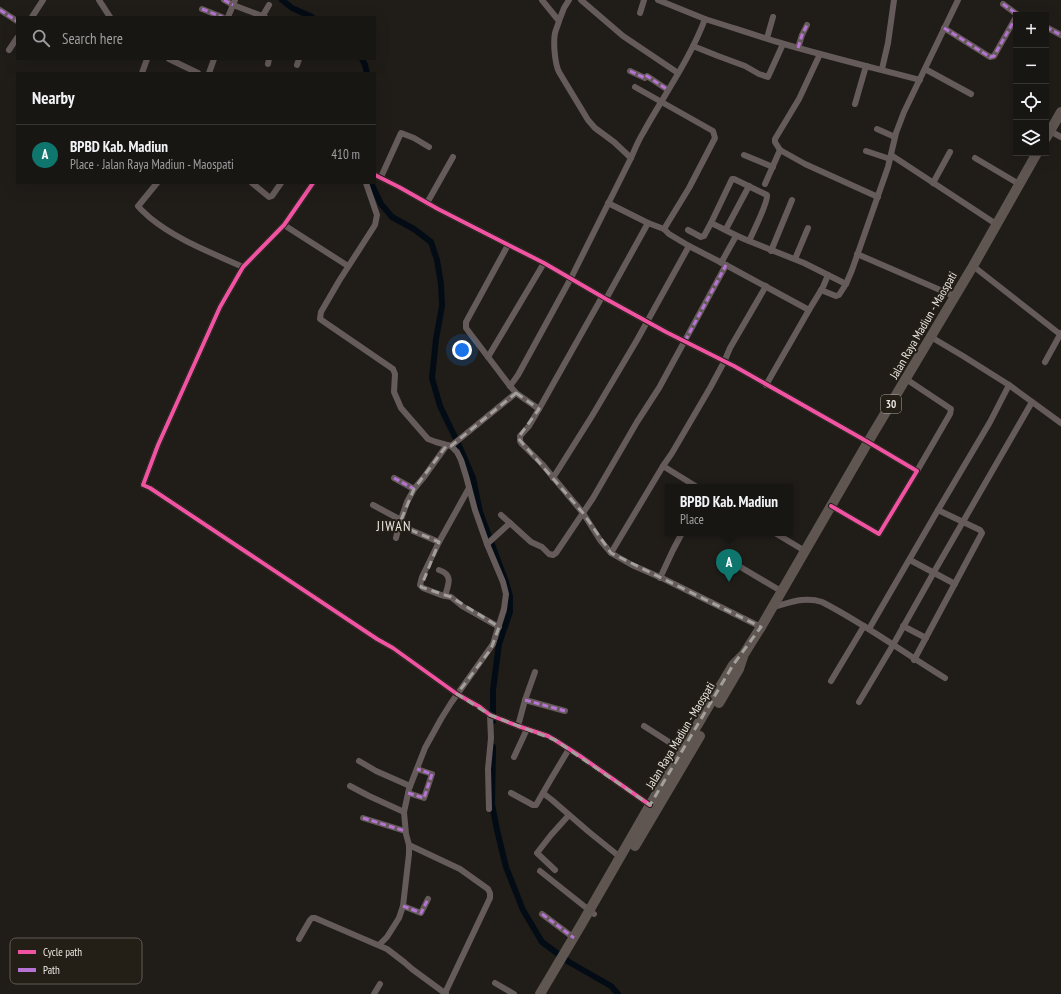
<!DOCTYPE html>
<html lang="en">
<head>
<meta charset="utf-8">
<style>
  body { margin:0; font-family:"PT Sans Narrow",sans-serif; background:#252321; color:#f1f3f6 }
  .controls { position:absolute; right:12px; top:12px; display:grid; overflow:hidden; border-radius:0px; box-shadow:0 4px 16px #0002 }
  .controls button { width:36px; height:36px; display:grid; place-items:center; padding:0; border:0; border-bottom:1px solid #363533; background:#181613; color:#f1f3f6; font:20px sans-serif }
  .you { position:absolute; left:462px; top:350px; width:14px; height:14px; margin:-10px; border:3px solid #fff; border-radius:50%; background:#1a73e8; box-shadow:0 0 0 6px #1a73e833 }
  .badge { display:grid; place-items:center; width:26px; height:26px; border-radius:50%; background:#0f766e; color:#fff; font-size:13px; font-weight:700 }
  .pin { position:absolute; translate:-50% -33px; filter:drop-shadow(0 1px 2px #0008) }
  .pin::after { content:''; position:absolute; top:21px; width:14px; height:12px; background:inherit; clip-path:polygon(0 0,100% 0,50% 100%) }
  .popup { position:absolute; left:665px; top:484px; width:128px; height:52px; box-sizing:border-box; display:grid; place-content:center; border-radius:0px; background:#181613; filter:drop-shadow(0 1px 3px #0005); font-size:13px; white-space:nowrap; color:#9f9fa0 }
  .popup b { font-size:15px; color:#f1f3f6 }
  .popup::after { content:''; position:absolute; left:50%; top:100%; margin-left:-8px; border:8px solid transparent; border-top-color:#181613 }
  .list { margin:0; padding:0; list-style:none }
  h2 { display:flex; justify-content:space-between; align-items:center; height:52px; margin:0; padding:0 16px; font-size:17px }
  h2 small { font-size:13px; font-weight:400; color:#9f9fa0 }
  .list li { display:grid; grid-template-columns:26px 1fr auto; gap:12px; align-items:center; box-sizing:border-box; height:60px; padding:0 16px; border-top:1px solid #363533 }
  .list b { display:block; font-size:15px; white-space:nowrap }
  .list p { margin:0; font-size:13px; white-space:nowrap; color:#9f9fa0 }
  .list em { font-size:13px; font-style:normal; color:#9f9fa0 }
  .icon { flex:none; width:22px; height:22px; fill:none; stroke:currentColor; stroke-width:2; stroke-linecap:round; stroke-linejoin:round }
  .map { position:relative; flex:none; width:1061px; height:994px; overflow:hidden }
  .search { position:absolute; background:#181613; box-shadow:0 4px 16px #0002; left:16px; top:16px; width:360px; height:44px; display:flex; align-items:center; gap:10px; box-sizing:border-box; padding:0 14px; border-radius:0px; color:#9f9fa0; font-size:15px }
  .panel { position:absolute; background:#181613; box-shadow:0 4px 16px #0002; left:16px; top:72px; width:360px; height:112px; border-radius:0px }
  .map>svg:first-child { display:block }
</style>
</head>
<body>
<div class="map">
<svg width="1061" height="994" viewBox="0 0 1061 994">
  <rect width="100%" height="100%" fill="#201d19"/>
  <g fill="none" stroke-linecap="round" stroke-linejoin="round">
    <g stroke="#030c14" stroke-width="6">
      <polyline points="282,0 292,8 312,17"/>
      <polyline points="362,59 365,65 367,73"/>
      <polyline points="371,183 381,204 392,217 414,229 431,242 437,260 441,284 442,306 436,339 432,378 440,406 455,437"/>
      <polyline points="458,443 473,478 480,512 506,582 510,596 510,612 499,644 493,690 493,721"/>
      <polyline points="493,747 492,804 497,830 506,867 523,910 542,942 569,962 611,986 618,994"/>
    </g>
    <g stroke="#655b5a" stroke-width="6">
      <polyline points="99,0 110,17"/>
      <polyline points="224,0 233,5 265,17"/>
      <polyline points="581,0 623,36 678,73"/>
      <polyline points="658,0 705,19"/>
      <polyline points="1003,4 1018,15"/>
      <polyline points="202,9 222,17"/>
      <polyline points="0,10 17,21"/>
      <polyline points="640,13 644,0"/>
      <polyline points="32,17 43,0"/>
      <polyline points="228,17 235,0"/>
      <polyline points="262,17 269,5"/>
      <polyline points="559,21 564,8 569,0"/>
      <polyline points="1046,27 1061,35"/>
      <polyline points="944,28 990,57 994,56 1016,17"/>
      <polyline points="767,38 773,17"/>
      <polyline points="693,46 718,56 745,66 759,74 768,77 783,44"/>
      <polyline points="798,48 802,35 807,25"/>
      <polyline points="9,50 17,38"/>
      <polyline points="169,59 198,73"/>
      <polyline points="268,64 269,59"/>
      <polyline points="297,65 299,59"/>
      <polyline points="882,69 888,43 894,0"/>
      <polyline points="925,69 971,94"/>
      <polyline points="630,71 645,78 647,76 668,90"/>
      <polyline points="142,73 147,59"/>
      <polyline points="209,73 214,59"/>
      <polyline points="635,87 713,131 715,138 689,188 664,229"/>
      <polyline points="855,104 866,66"/>
      <polyline points="877,129 895,137"/>
      <polyline points="1050,131 1061,137"/>
      <polyline points="780,150 805,164 878,197"/>
      <polyline points="866,151 890,159"/>
      <polyline points="744,155 773,167"/>
      <polyline points="891,155 996,224"/>
      <path d="M 631,158 C 635,149 638,141 643,133 C 664,95 690,59 705,19 C 731,27 757,36 784,44 C 829,57 874,68 920,80"/>
      <polyline points="975,158 1019,184"/>
      <polyline points="375,175 399,187 438,209 544,263 606,299 666,332 734,366 868,442 917,471 879,534 831,506"/>
      <polyline points="381,177 401,133 414,138 429,147"/>
      <path d="M 157,183 L 139,205 L 138,206 C 141,210 145,213 149,217 C 177,240 210,252 243,267"/>
      <polyline points="252,183 269,197 272,196 281,183"/>
      <polyline points="313,183 284,225 243,267 220,307 158,445 143,485 150,488 377,639 393,648 457,694 480,707 490,715 518,726 548,736 555,740 580,756 650,805"/>
      <polyline points="366,183 377,215 375,225 339,281 321,312 320,319 393,369 395,374 394,392 401,408 428,439 436,442 447,445"/>
      <polyline points="933,183 950,152"/>
      <polyline points="765,184 780,150 775,142 775,139 799,99 820,54"/>
      <polyline points="427,203 453,157"/>
      <path d="M 608,203 L 648,223 L 664,229 L 669,234 L 689,246 L 726,265 L 809,310 L 823,287 L 828,275 L 804,263 L 749,241 C 753,232 768,203 767,195 L 734,179 L 732,179 L 711,223"/>
      <polyline points="284,225 348,266"/>
      <polyline points="726,229 749,186"/>
      <path d="M 688,230 L 701,237 L 704,236 L 711,223 C 724,229 736,236 749,241"/>
      <polyline points="508,245 466,322 466,328 510,386 516,393 539,409"/>
      <polyline points="771,251 792,200"/>
      <polyline points="857,254 954,296"/>
      <polyline points="795,259 808,228"/>
      <polyline points="721,263 736,236"/>
      <polyline points="973,266 1061,335"/>
      <polyline points="828,275 846,284"/>
      <polyline points="821,290 836,296 839,295 846,284 852,270 888,167 896,133 904,112 958,0"/>
      <polyline points="602,297 539,409 529,426 520,436 520,441 522,444 542,464 583,513 600,540 611,553 632,565 664,579 761,627"/>
      <polyline points="606,299 648,223"/>
      <polyline points="931,337 963,356 1009,385 1061,423"/>
      <polyline points="488,357 544,263"/>
      <polyline points="1045,362 1061,333"/>
      <polyline points="906,379 951,409 950,414 917,471"/>
      <polyline points="766,385 809,310"/>
      <path d="M 510,386 L 518,375 L 571,278 L 631,158 L 614,142 L 595,128 L 588,120 L 559,72 C 555,64 553,43 555,33 C 556,29 558,25 559,21 L 542,0"/>
      <polyline points="451,446 516,393"/>
      <polyline points="663,466 697,487"/>
      <polyline points="394,478 414,489"/>
      <polyline points="553,478 592,416 637,340 689,246"/>
      <polyline points="469,488 439,542 422,577 420,585 423,588 441,595 451,597 462,606 499,627"/>
      <polyline points="373,505 401,520"/>
      <polyline points="501,515 510,523"/>
      <polyline points="775,533 805,551"/>
      <polyline points="396,538 399,525 439,542"/>
      <polyline points="487,544 510,523 531,542 542,547 549,554 553,555 556,553 593,498 637,422 659,388 726,265"/>
      <polyline points="611,553 663,466 672,453 710,388 724,362 730,348 766,286"/>
      <polyline points="910,560 955,584"/>
      <polyline points="732,562 781,591"/>
      <path d="M 439,570 C 454,575 448,585 445,596"/>
      <polyline points="660,578 673,550 682,533"/>
      <path d="M 773,607 C 789,603 805,596 822,602 C 865,624 904,653 945,678"/>
      <polyline points="903,626 926,638"/>
      <polyline points="869,629 938,510 990,422 1009,385"/>
      <polyline points="914,660 982,533 980,530 938,510"/>
      <polyline points="831,681 864,626"/>
      <polyline points="525,700 565,711"/>
      <polyline points="859,702 893,645 934,572 1032,402"/>
      <polyline points="518,726 525,700 535,672"/>
      <polyline points="644,726 683,751"/>
      <polyline points="514,757 527,729"/>
      <polyline points="359,761 376,771 410,786"/>
      <polyline points="350,786 369,796 404,812"/>
      <polyline points="408,793 424,798 432,774 417,769"/>
      <polyline points="511,793 533,805 536,805 551,779 569,749"/>
      <polyline points="543,793 552,800 589,832 620,857"/>
      <polyline points="489,809 488,769 491,738 490,715"/>
      <polyline points="363,818 405,831"/>
      <polyline points="409,845 460,869 488,889 490,893 490,898 445,993"/>
      <polyline points="555,870 537,853 551,835 569,815"/>
      <polyline points="540,871 594,914"/>
      <polyline points="403,906 421,913 428,899"/>
      <polyline points="542,914 574,938"/>
      <polyline points="299,939 310,920 312,918 315,918 387,949 404,962 412,969 446,994"/>
      <polyline points="379,945 387,937 399,918 403,906 409,854 409,845 406,834 404,812 409,789 425,748 441,719 451,703 493,644 504,609 506,594 503,582 487,544 475,510 466,476 461,460 457,452 451,446 447,445 424,477 414,489 407,502 399,525"/>
      <polyline points="495,983 514,994"/>
      <polyline points="374,994 380,984"/>
    </g>
    <g stroke="#5f5652" stroke-width="10">
      <polyline points="1046,138 1061,112"/>
      <polyline points="719,703 739,669 743,657"/>
      <polyline points="635,846 700,736"/>
      <polyline points="540,994 581,925 650,805 733,665 744,654 761,627 868,442 973,266 1037,153"/>
    </g>
    <g stroke="#b673d3" stroke-width="3" stroke-dasharray="6 3" stroke-linecap="butt">
      <polyline points="224,0 233,5"/>
      <polyline points="1003,4 1018,15"/>
      <polyline points="202,9 222,17"/>
      <polyline points="0,10 17,21"/>
      <polyline points="1046,27 1061,35"/>
      <polyline points="944,28 990,57 994,56 1016,17"/>
      <polyline points="798,48 802,35 807,25"/>
      <polyline points="630,71 645,78 647,76 668,90"/>
      <polyline points="685,341 726,265"/>
      <polyline points="394,478 414,489"/>
      <polyline points="525,700 565,711"/>
      <polyline points="408,793 424,798 432,774 417,769"/>
      <polyline points="363,818 405,831"/>
      <polyline points="403,906 421,913 428,899"/>
      <polyline points="542,914 574,938"/>
    </g>
    <g stroke="#231e16" stroke-width="6">
      <g id="cycleway">
        <polyline points="375,175 399,187 438,209 544,263 606,299 666,332 734,366 868,442 917,471 879,534 831,506"/>
        <polyline points="313,183 284,225 243,267 220,307 158,445 143,485 150,488 377,639 393,648 457,694 480,707 490,715 518,726 548,736 555,740 580,756 650,805"/>
      </g>
    </g>
    <use href="#cycleway" stroke="#f153a3" stroke-width="4"/>
  </g>
  <path fill="none" stroke="#a39f9a" stroke-width="3" stroke-dasharray="8 5" stroke-linejoin="round" d="M 516,393 L 539,409 L 518,438 L 583,513 L 611,553 L 761,627 L 733,665 L 650,805 L 555,740 L 490,715 L 457,694 L 491,649 L 499,627 L 451,597 L 421,587 L 439,542 L 399,525 L 401,520 L 414,489 L 447,445 L 451,446 Z"/>
  <g text-anchor="middle" dominant-baseline="central" stroke-width="4" stroke-linejoin="round" paint-order="stroke">
    <rect fill="#231e16" stroke="#aea9a3" stroke-width="1" x="881" y="395" width="20" height="18" rx="3"/>
    <g font-size="11" font-weight="bold" fill="#e9e5e0">
      <text x="891" y="404">30</text>
    </g>
    <g font-size="12" fill="#e9e5e0" stroke="#231e16">
      <text transform="translate(923 325) rotate(-60)">Jalan Raya Madiun - Maospati</text>
      <text transform="translate(680 735) rotate(-59)">Jalan Raya Madiun - Maospati</text>
    </g>
    <g font-size="14" letter-spacing="1" fill="#e9e5e0" stroke="#231e16">
      <text x="394" y="526">JIWAN</text>
    </g>
  </g>
  <rect x="10" y="938" width="132" height="46" rx="6" fill="#231e16" stroke="#5e5a53" stroke-width="1"/>
  <rect x="18" y="950" width="18" height="4" fill="#f153a3"/>
  <rect x="18" y="968" width="18" height="4" fill="#b673d3"/>
  <g font-size="11" fill="#e9e5e0">
    <text x="43" y="956">Cycle path</text>
    <text x="43" y="974">Path</text>
  </g>
</svg>
<div class="controls">
<button>+</button>
<button>−</button>
<button><svg class="icon" aria-label="locate" viewBox="0 0 24 24"><circle cx="12" cy="12" r="6"/><path d="M12 2v4M12 18v4M2 12h4M18 12h4"/></svg></button>
<button><svg class="icon" aria-label="layers" viewBox="0 0 24 24"><path d="M12 4l9 5-9 5-9-5zM3 14l9 5 9-5"/></svg></button>
</div>
<div class="you"></div>
<div class="pin badge" style="left:729px;top:582px">A</div>
<div class="popup"><b>BPBD Kab. Madiun</b>Place</div>
<div class="search"><svg class="icon" aria-label="search" viewBox="0 0 24 24"><circle cx="10" cy="10" r="6"/><path d="M15 15l6 6"/></svg>Search here</div>
<section class="panel">
<h2>Nearby<small></small></h2>
<ul class="list">
<li><span class="badge">A</span><div><b>BPBD Kab. Madiun</b><p>Place · Jalan Raya Madiun - Maospati</p></div><em>410 m</em></li>
</ul>
</section>
</div>
</body>
</html>
